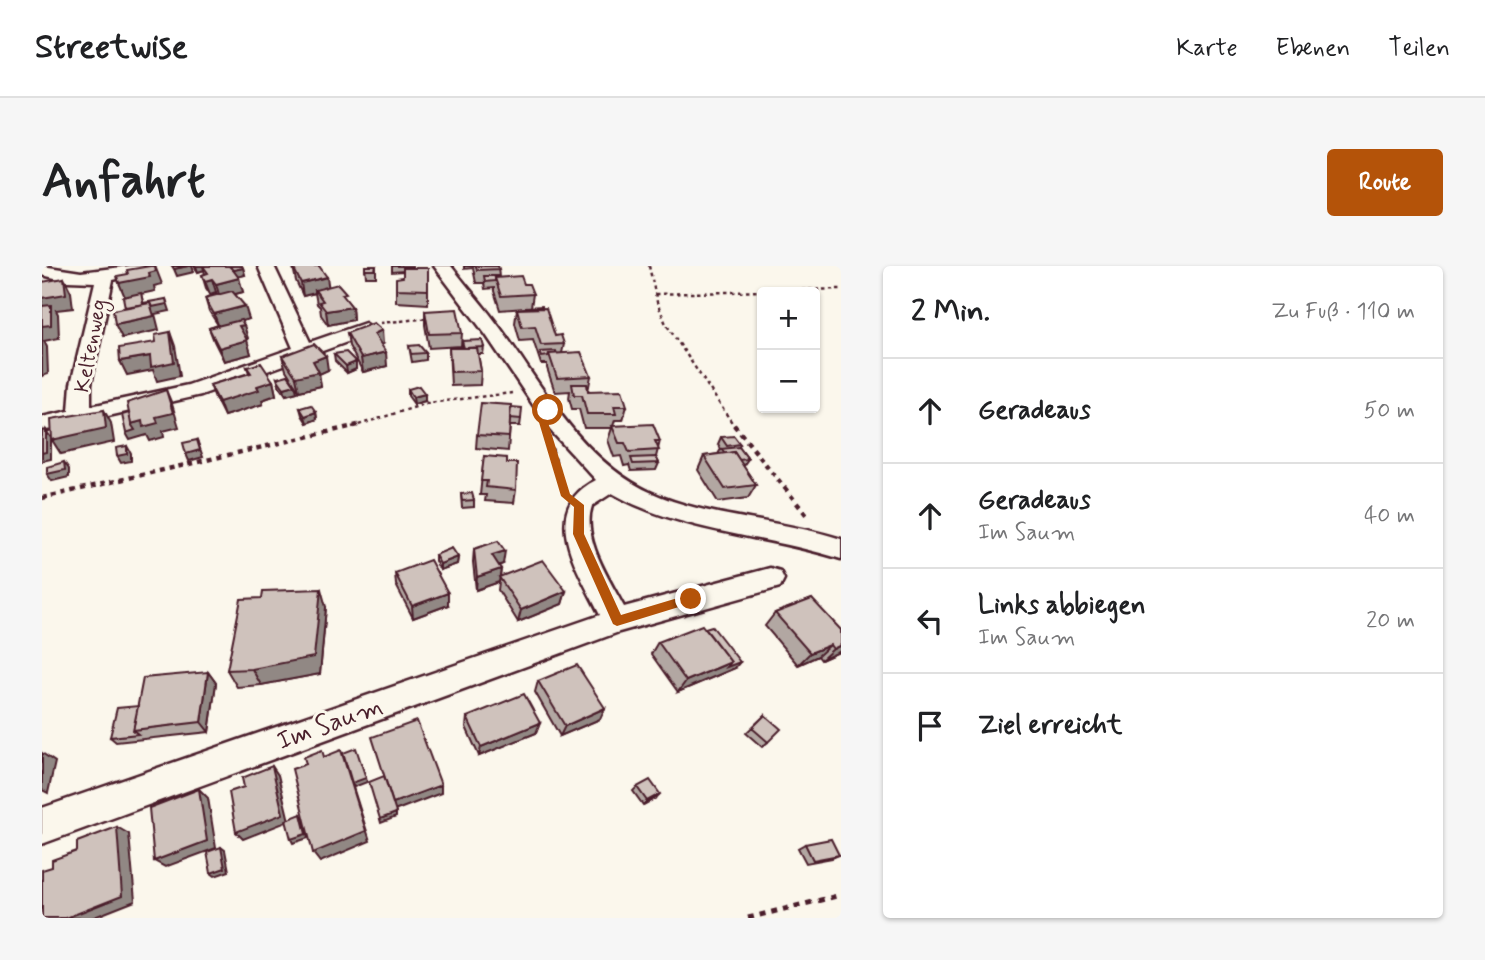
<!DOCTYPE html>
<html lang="de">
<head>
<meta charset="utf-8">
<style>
  body { margin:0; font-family:Mynerve,sans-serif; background:#f6f6f6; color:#202124 }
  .controls { position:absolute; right:21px; top:21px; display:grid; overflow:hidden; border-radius:7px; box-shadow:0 2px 5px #0004 }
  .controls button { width:63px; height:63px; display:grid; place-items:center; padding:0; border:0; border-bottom:2px solid #e0e0e0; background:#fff; color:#202124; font:35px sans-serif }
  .stop { position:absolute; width:21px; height:21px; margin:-16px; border:5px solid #b45309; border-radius:50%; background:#fff }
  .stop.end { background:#b45309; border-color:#fff; box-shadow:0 2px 7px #0008 }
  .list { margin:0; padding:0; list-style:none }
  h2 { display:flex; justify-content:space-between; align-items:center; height:91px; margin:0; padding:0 28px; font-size:30px }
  h2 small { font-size:23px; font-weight:400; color:#757577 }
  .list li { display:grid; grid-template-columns:46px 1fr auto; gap:21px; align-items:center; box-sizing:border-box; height:105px; padding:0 28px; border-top:2px solid #e0e0e0 }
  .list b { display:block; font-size:26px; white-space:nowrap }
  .list p { margin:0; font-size:23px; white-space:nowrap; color:#757577 }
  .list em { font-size:23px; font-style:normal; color:#757577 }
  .icon { flex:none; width:38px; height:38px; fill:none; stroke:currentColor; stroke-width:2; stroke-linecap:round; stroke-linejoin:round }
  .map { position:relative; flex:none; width:799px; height:652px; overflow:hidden; border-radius:7px }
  header { display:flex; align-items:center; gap:42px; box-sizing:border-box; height:98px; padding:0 35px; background:#fff; border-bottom:2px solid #e0e0e0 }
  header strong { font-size:33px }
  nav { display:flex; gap:38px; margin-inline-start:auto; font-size:24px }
  .intro { display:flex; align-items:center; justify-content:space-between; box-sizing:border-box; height:168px; padding:0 42px }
  h1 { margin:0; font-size:49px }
  .button { padding:18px 32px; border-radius:7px; background:#b45309; color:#fff; font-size:24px; font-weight:700 }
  main { display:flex; gap:42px; padding:0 42px }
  aside { flex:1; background:#fff; border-radius:7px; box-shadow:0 2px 5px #0004 }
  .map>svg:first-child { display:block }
</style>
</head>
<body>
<header>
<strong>Streetwise</strong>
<nav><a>Karte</a><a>Ebenen</a><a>Teilen</a></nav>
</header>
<div class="intro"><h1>Anfahrt</h1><a class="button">Route</a></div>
<main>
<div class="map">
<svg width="799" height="652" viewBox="0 0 799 652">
  <rect width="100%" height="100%" fill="#fbf7ec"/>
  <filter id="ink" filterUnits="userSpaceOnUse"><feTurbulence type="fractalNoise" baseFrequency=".0143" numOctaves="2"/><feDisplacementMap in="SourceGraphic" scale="14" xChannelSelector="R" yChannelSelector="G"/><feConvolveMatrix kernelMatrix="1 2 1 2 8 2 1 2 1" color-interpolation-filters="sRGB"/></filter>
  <g filter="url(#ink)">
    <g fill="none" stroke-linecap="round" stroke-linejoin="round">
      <g stroke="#4a1f2b" stroke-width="5">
        <g id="minor">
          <polygon points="0,0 39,6 88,0 112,0 97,8 71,14 49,118 49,140 146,119 251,82 216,0 232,0 268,76 323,57 332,63 330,67 159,129 0,165 0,151 27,145 29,118 53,16 26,15 0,9"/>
          <path d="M 392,0 L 409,0 C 425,21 443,41 459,63 C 501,121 539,194 608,226 C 667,253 737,253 799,273 L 799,293 C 724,269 640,267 570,227 L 550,240 C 539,272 568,314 582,341 L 728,302 L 738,305 L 742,313 L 738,321 L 577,366 L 0,578 L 0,542 L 558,349 C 537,305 494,244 554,214 L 508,164 L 444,69 Z"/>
        </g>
      </g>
      <g stroke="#4a1f2b" stroke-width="2.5" stroke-dasharray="3.5 3.5" stroke-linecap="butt">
        <polyline points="607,0 615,36 624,58 693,161"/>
        <polyline points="613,28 799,23"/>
        <polyline points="338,57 388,52"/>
        <polyline points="310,161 386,137 470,127"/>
      </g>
      <g stroke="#4a1f2b" stroke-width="4.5" stroke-dasharray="5 5" stroke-linecap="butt">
        <polyline points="692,159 767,252"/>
        <polyline points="509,182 523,228"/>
        <polyline points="0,232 316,159"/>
      </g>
      <polyline stroke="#4a1f2b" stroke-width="5" stroke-dasharray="6 6" stroke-linecap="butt" points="706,652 799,629"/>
      <use href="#minor" fill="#fbf7ec" fill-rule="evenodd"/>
    </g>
    <g fill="#b2a7a2" stroke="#4a1f2b" stroke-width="2">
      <polygon points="152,0 200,0 201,2 203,9 196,10 201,26 193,28 207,53 200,55 206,73 204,73 209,88 182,95 172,75 167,62 176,59 167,45 163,32 175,28 174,26 168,28 164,22 160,9 163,8 162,4 156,6"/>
      <polygon points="323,0 334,0 334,11 324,11"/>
      <polygon points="350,0 371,0 371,2 386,2 386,38 354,36 354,23 361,11 361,5 350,6"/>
      <polygon points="422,0 456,0 457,12 482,18 491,28 489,41 513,70 522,78 520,87 549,110 546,125 585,140 581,154 573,154 571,160 618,175 614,191 617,197 614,204 589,205 587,199 582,200 579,190 572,191 566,174 570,162 542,162 537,143 530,143 527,132 528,125 513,126 505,102 505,98 499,98 491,74 478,75 473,57 475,43 483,42 458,44 452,25 452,22 443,23 442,17 434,17 431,2 422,3"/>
      <polygon points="251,1 286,21 305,35 310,41 311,54 286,59 279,49 278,41 275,38 273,27 261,30 254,15"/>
      <polygon points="383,45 420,67 419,80 387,82 383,59"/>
      <polygon points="305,67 341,78 339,79 345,100 321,106 307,80"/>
      <polygon points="420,75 442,81 441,88 436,88 439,105 438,119 409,120 407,82 420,82"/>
      <polygon points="367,80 384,87 384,94 370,96"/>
      <polygon points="292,88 314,96 314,103 305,107 293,95"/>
      <polygon points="240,90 286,104 277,108 279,120 257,125 244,104"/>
      <polygon points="205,101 231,115 234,129 220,134 221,138 182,150 173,132 168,119 207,107"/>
      <polygon points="235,112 255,126 244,129 237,119"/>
      <polygon points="366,123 383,135 372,138 366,130"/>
      <polygon points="469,141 479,153 478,160 468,160 466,185 434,182 435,169"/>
      <polygon points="258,142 274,146 275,153 265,157 260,149"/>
      <polygon points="679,171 698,178 697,181 706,193 701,200 714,219 706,232 676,236 656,204 662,190 676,188 679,183 676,178"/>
      <polygon points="442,190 465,197 474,224 472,237 443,235 444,229 438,229"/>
      <polygon points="419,228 432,234 432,241 420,242"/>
      <polygon points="432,283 461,298 456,300 459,303 458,311 524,325 520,338 476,356 456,324 457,316 434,324 431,296"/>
      <polygon points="393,289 416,291 415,298 398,304 393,295"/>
      <polygon points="353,307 406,339 371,352 354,319"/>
      <polygon points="220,332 284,341 278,408 219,419 195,421 185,404"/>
      <polygon points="770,333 797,386 779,394 776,390 756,399 723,360 733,347"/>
      <polygon points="616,376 693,402 636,426 609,388"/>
      <polygon points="166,406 174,417 167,466 74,476 68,471 96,440"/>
      <polygon points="496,415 563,442 558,453 518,470 493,426"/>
      <polygon points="723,449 726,476 720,481 704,467"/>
      <polygon points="425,451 498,457 494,467 437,490 424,461"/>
      <polygon points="595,521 614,532 601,539 591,525"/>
      <polygon points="763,578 797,589 790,592 764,597 756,582"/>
    </g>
    <g fill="#918884" stroke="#4a1f2b" stroke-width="2">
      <polygon points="113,0 120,18 112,20 113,25 99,28 103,43 124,33 128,45 113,48 117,64 80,72 73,58 112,50 83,31 77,17"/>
      <polygon points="146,0 150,0 152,6 135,10 132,3"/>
      <polygon points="154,0 171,0 161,0 162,4 156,6"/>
      <polygon points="201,2 203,9 190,12 188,5"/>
      <polygon points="285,11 287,24 273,24 273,27 261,30 259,17"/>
      <polygon points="22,12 29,26 31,42 14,44 16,48 17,72 2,75 5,81 6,108 0,110 0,32"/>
      <polygon points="197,12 201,26 178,32 174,18"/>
      <polygon points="170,13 174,26 168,28 163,15"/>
      <polygon points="203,40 207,53 177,61 172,48"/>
      <polygon points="310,41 311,54 286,59 284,45"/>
      <polygon points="202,59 206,73 201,74 197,60"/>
      <polygon points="340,64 341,78 333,82 332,68"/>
      <polygon points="128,66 133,80 138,110 115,115 111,104 85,109 78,95 108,90"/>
      <polygon points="205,74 209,88 182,95 177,82"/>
      <polygon points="344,86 345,100 321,106 319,92"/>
      <polygon points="284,90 286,104 277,108 279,120 257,125 254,111 271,95"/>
      <polygon points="314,96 314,103 305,107 304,100"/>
      <polygon points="231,115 234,129 220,134 221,138 182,150 177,136 215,120"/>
      <polygon points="253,119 255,126 244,129 242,122"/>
      <polygon points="124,124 130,138 137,161 121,165 122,171 108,175 105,169 88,174 84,167 89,158 114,151"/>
      <polygon points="383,128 383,135 372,138 371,131"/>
      <polygon points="62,144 69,157 72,176 19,188 10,174"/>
      <polygon points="274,146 275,153 265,157 263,150"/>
      <polygon points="4,164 9,172 9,193 0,195 0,187"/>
      <polygon points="155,174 161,191 147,195 144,188"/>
      <polygon points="85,180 89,187 89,195 79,197 75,190"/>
      <polygon points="22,196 27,203 27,211 10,215 5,208"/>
      <polygon points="463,285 461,298 449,302 450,289"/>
      <polygon points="416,291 415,298 398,304 398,298"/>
      <polygon points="459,303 457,316 434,324 435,311"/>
      <polygon points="279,323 284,341 278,408 219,419 210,403"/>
      <polygon points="524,325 520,338 476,356 479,344"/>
      <polygon points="406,327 406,339 371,352 370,340"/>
      <polygon points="788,379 776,390 756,399 768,387"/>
      <polygon points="799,379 799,384 797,386 779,394 791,383"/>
      <polygon points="689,396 698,396 693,402 636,426 644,415"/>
      <polygon points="166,406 174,417 167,466 159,456"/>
      <polygon points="563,442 558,453 518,470 523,460"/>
      <polygon points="498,457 494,467 437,490 439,481"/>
      <polygon points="0,487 13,496 6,527 0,524"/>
      <polygon points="304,498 324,512 325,516 312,521 310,518 328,575 278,596 271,587"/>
      <polygon points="230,500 236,509 247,555 201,573 194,566"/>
      <polygon points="399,519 399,527 352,545 351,537"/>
      <polygon points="157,523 166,532 174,582 123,601 112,595"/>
      <polygon points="618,528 614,532 601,539 605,535"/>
      <polygon points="354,547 354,551 339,557 338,553"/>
      <polygon points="259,548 262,552 266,572 251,577 249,573"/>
      <polygon points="75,561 87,568 93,635 50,652 24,652"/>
      <polygon points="179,581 183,584 187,605 173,610 169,607"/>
    </g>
    <g fill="#cfc2bc" stroke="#4a1f2b" stroke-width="2">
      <polygon points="108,0 113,0 114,5 107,7 108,11 77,17 75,10 86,8 85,4"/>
      <polygon points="130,0 146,0 132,3"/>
      <polygon points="161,0 188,0 197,12 174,18 170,13 163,15 160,9 166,7"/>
      <polygon points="190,0 200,0 201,2 191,4 188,1"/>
      <polygon points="257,0 277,0 285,11 259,17 251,1"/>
      <polygon points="323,0 334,0 333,4 323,4"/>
      <polygon points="434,0 456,0 457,3 435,4"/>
      <polygon points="361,2 386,2 386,24 354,23 354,12 361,11"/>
      <polygon points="442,10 456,10 457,12 453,12 453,15 443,16"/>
      <polygon points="479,10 482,18 487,18 491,28 459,30 453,12"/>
      <polygon points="22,12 24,28 0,32 0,16"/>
      <polygon points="296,18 304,27 300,28 310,41 284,45 277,36 281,35 273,24"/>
      <polygon points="190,25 203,40 172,48 163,32"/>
      <polygon points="99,27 101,37 124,33 125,38 110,41 108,37 83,41 81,31"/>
      <polygon points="108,37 112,50 73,58 71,44"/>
      <polygon points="9,39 9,59 0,60 0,40"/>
      <polygon points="500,40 500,42 484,43 484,41"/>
      <polygon points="504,42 513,70 519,69 522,78 499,79 493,60 480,61 475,43"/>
      <polygon points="415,43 420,67 387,68 383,45"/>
      <polygon points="199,54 202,59 197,60 205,74 177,82 167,62"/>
      <polygon points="332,57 340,64 332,68 344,86 319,92 305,67"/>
      <polygon points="128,66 132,96 109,101 108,90 78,95 77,82 114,76 113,69"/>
      <polygon points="440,74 442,81 422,82 420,75"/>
      <polygon points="272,78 284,90 271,95 277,106 254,111 240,90"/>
      <polygon points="377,79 384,87 369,88 367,80"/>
      <polygon points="407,82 435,82 439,105 409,106"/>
      <polygon points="514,85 515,88 507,88 506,90 500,91 498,86"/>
      <polygon points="304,86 314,96 304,100 292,88"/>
      <polygon points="539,86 549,110 515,112 507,88"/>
      <polygon points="219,97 231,115 215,120 217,124 177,136 168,119 209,107 205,101"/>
      <polygon points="246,109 253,119 242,122 235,112"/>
      <polygon points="530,118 545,118 546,125 580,124 585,140 572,140 574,148 545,148 540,129 532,129"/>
      <polygon points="377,120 383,128 371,131 366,123"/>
      <polygon points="124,124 131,147 114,151 116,157 101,161 100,155 89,158 85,137"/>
      <polygon points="439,137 469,139 467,171 435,169"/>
      <polygon points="269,139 274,146 263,150 258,142"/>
      <polygon points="469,141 480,142 479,153 468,152"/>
      <polygon points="62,144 64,162 10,174 9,153"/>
      <polygon points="87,147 89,158 93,164 84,167 80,149"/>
      <polygon points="611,158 618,175 613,175 617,184 587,186 583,177 577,177 570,160"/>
      <polygon points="4,164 4,186 0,187 0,165"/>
      <polygon points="692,170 698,178 685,180 679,171"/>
      <polygon points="155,174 158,184 144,188 141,177"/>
      <polygon points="85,180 85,188 75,190 74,182"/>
      <polygon points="697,181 706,193 697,194 692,186 683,188 679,183"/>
      <polygon points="692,186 714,219 683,223 662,190"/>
      <polygon points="442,190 465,192 465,197 475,197 474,224 444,221 445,215 439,215"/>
      <polygon points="614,191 617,197 591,198 589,192"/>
      <polygon points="22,196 23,204 5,208 5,201"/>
      <polygon points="430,227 432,234 420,235 419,228"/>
      <polygon points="456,275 463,285 450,289 459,303 435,311 432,283"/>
      <polygon points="410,282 416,291 398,298 393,289"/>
      <polygon points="388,294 406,327 370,340 353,307"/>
      <polygon points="501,294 524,325 479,344 457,311"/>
      <polygon points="279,323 272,391 210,403 185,404 199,333 220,332 221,325"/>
      <polygon points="770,333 799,364 799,379 791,383 788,379 768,387 733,347"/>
      <polygon points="660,359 689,396 644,415 616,376"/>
      <polygon points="670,360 698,396 685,401 689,396 663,362"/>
      <polygon points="535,399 563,442 523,460 496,415"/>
      <polygon points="166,406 159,456 91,464 101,412"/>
      <polygon points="482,428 498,457 439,481 425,451"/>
      <polygon points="96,440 91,464 96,468 68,471 75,442"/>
      <polygon points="723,449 739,463 726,476 710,462"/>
      <polygon points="375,455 399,519 351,537 330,471"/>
      <polygon points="314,482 324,512 310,517 301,487"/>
      <polygon points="280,484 282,491 299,484 324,565 271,587 250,503 264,498 262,491"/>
      <polygon points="230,500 241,548 194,566 187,526 202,521 200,512"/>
      <polygon points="342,510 354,547 338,553 327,516"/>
      <polygon points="608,514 618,528 605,535 595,521"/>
      <polygon points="157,523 165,575 112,595 107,542"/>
      <polygon points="259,548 264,568 249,573 244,554"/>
      <polygon points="75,561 80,630 24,652 0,652 0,604 10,601 10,594 35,585 35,576"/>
      <polygon points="789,573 797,589 771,594 763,578"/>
      <polygon points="179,581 183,602 169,607 165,586"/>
    </g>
  </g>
  <polygon fill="#b45309" points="506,141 511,144 505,153 528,228 542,239 542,268 579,349 649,328 654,333 653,336 575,360 571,358 531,268 532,241 519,230 496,153"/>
  <g text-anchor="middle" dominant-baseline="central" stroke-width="6" stroke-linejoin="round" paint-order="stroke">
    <g font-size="21" fill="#4a1f2b" stroke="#fbf7ec">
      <text transform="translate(49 80) rotate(-79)">Keltenweg</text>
    </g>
    <g font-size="26" fill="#4a1f2b" stroke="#fbf7ec">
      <text transform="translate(288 458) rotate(-20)">Im Saum</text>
    </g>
  </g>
</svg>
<div class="controls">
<button>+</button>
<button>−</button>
</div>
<div class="stop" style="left:506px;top:144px"></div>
<div class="stop end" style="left:649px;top:333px"></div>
</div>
<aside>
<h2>2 Min.<small>Zu Fuß · 110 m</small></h2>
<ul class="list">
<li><svg class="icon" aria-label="ahead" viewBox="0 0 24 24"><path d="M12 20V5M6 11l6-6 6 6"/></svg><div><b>Geradeaus</b></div><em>50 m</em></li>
<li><svg class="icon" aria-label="ahead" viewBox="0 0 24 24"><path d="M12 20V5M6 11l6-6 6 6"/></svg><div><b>Geradeaus</b><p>Im Saum</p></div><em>40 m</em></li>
<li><svg class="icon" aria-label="left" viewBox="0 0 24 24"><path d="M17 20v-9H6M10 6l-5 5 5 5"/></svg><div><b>Links abbiegen</b><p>Im Saum</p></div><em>20 m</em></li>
<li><svg class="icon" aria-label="arrive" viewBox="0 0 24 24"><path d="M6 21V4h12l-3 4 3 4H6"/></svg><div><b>Ziel erreicht</b></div></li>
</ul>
</aside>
</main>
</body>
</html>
